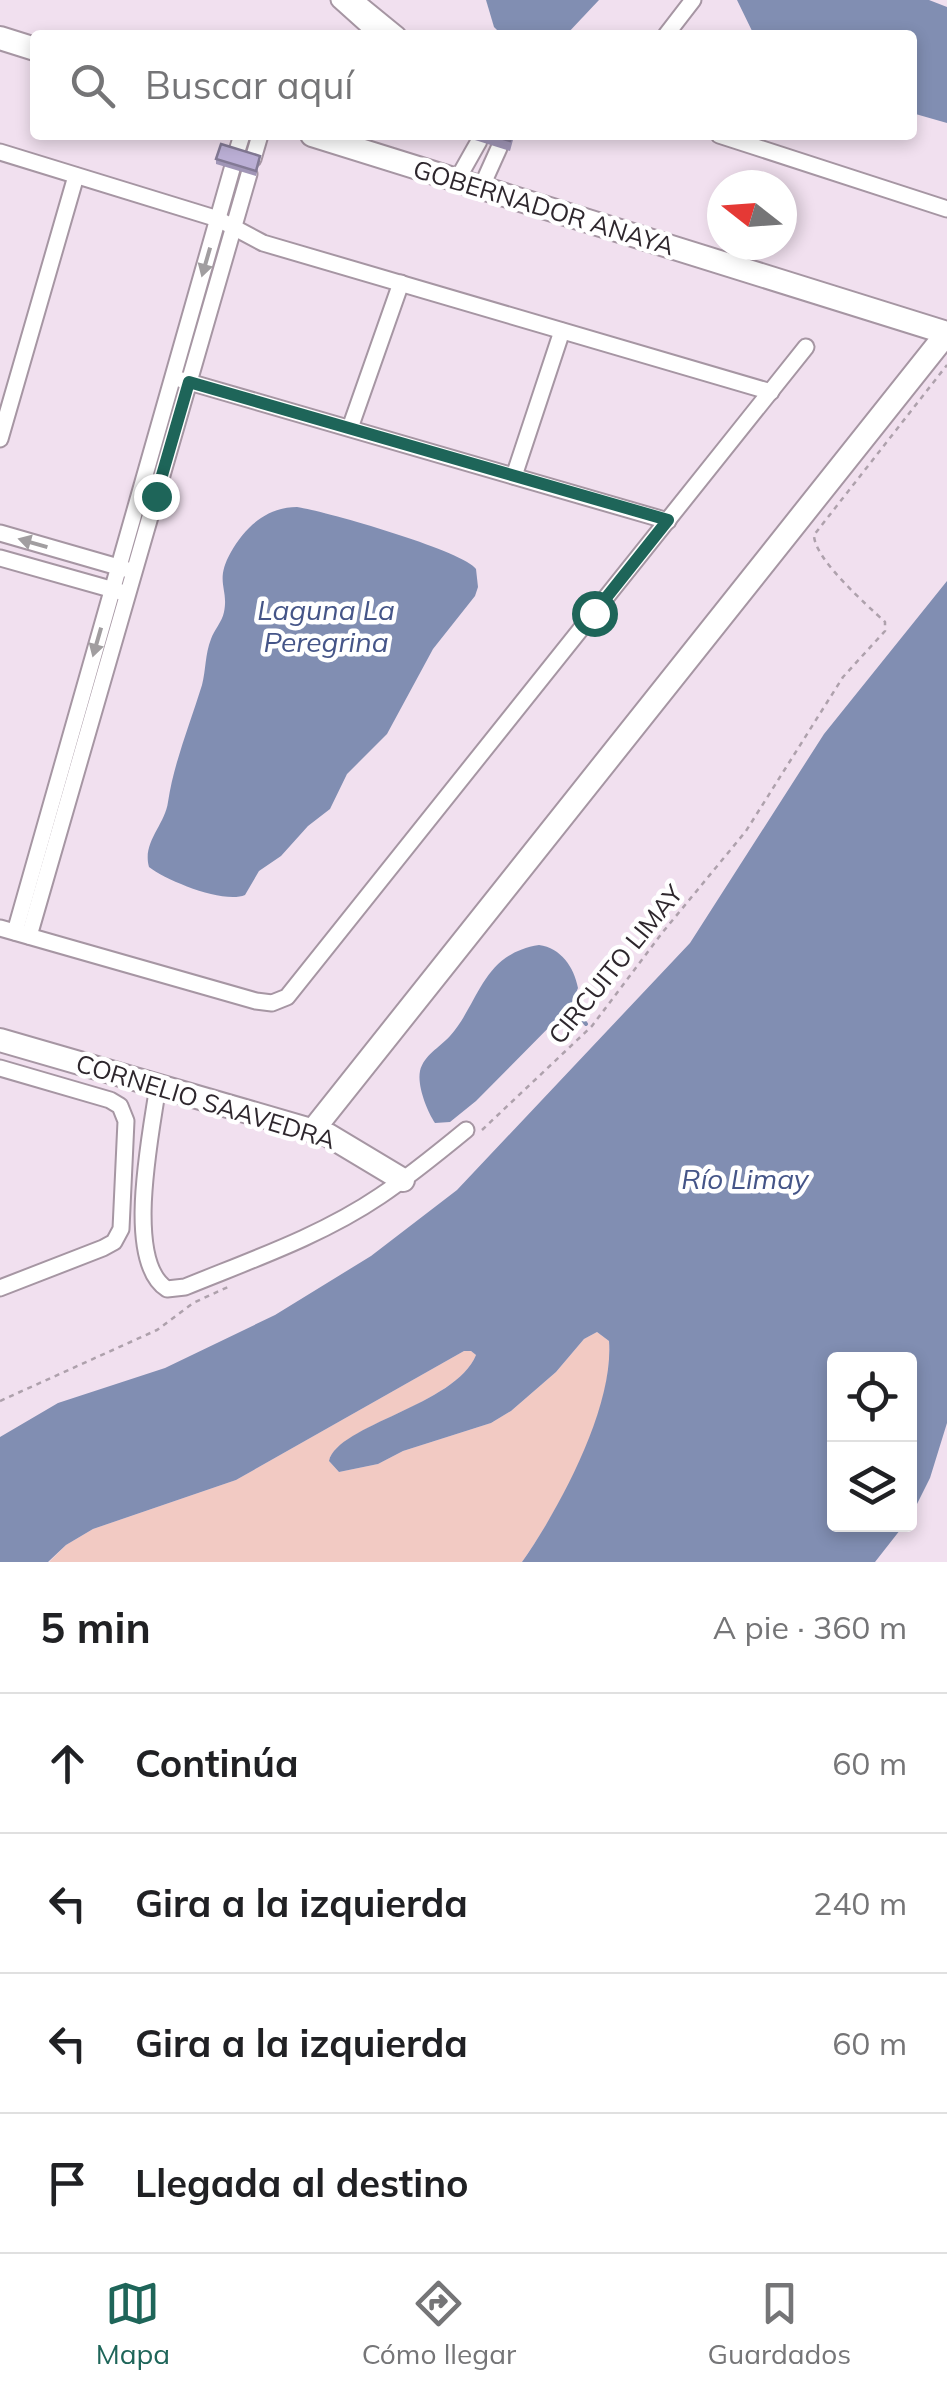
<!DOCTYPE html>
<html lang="es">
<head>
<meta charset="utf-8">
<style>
  body { margin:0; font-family:Mulish,sans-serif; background:#f6f6f6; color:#202124 }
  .controls { position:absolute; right:30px; bottom:30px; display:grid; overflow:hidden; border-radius:10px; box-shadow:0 5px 15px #0003 }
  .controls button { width:90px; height:90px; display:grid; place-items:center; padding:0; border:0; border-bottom:2px solid #e0e0e0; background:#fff; color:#202124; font:50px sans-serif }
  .compass { position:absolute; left:707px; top:170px; width:90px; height:90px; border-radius:50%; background:#fff; box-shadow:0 5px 15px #0003; rotate:287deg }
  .stop { position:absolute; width:30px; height:30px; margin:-22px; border:8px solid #1e6559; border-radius:50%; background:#fff }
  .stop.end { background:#1e6559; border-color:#fff; box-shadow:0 2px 10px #0008 }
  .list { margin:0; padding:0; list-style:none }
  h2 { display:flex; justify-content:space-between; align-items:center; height:130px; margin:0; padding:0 40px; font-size:42px }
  h2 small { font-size:32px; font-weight:400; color:#757577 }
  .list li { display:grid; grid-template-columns:65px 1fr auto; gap:30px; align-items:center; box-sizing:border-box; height:140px; padding:0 40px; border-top:2px solid #e0e0e0 }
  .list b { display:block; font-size:38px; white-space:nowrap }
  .list em { font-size:32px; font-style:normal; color:#757577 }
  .icon { flex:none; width:55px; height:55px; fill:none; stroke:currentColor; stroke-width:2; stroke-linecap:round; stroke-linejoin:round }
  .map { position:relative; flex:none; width:947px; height:1562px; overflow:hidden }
  .search { position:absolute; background:#fff; box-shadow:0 5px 15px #0003; left:30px; right:30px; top:30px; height:110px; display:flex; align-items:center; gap:25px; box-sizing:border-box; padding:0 35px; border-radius:10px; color:#757577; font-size:38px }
  .sheet { height:690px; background:#fff }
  nav { display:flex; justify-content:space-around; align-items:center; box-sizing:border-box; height:140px; border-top:2px solid #e0e0e0; background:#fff; font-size:28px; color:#757577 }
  nav a { display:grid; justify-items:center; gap:5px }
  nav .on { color:#1e6559 }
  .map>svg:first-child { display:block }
</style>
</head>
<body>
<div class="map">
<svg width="947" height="1562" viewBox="0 0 947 1562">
  <rect width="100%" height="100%" fill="#f1e0ef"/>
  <path fill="#f2cac3" d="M 597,1332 L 609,1341 C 614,1411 561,1506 522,1562 L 49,1562 L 66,1545 L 93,1529 L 236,1480 L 464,1351 L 471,1351 L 476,1355 C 456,1405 338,1425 329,1461 L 339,1472 L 378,1464 L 403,1451 L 491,1423 L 511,1411 L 556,1372 L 584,1339 Z"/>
  <g fill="#818eb2">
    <polygon points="486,0 599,0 566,35 502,35 494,27"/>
    <polygon points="737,0 929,0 947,7 947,123 912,113 912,35 754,35"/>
    <path d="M 297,507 C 325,511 464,551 476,569 L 478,587 L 475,596 L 433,649 L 387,734 L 347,774 L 330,809 L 308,826 L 281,856 L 259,871 L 245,895 C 224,904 167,881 149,867 C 142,842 165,825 168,802 C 174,762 190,724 202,685 C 206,670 205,654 211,639 C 214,630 222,622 224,612 C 229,588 214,582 231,552 C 245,527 267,507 297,507 Z"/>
    <path d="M 947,581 L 947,1423 L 930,1478 L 910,1518 L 910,1360 L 834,1360 L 834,1524 L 904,1525 L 875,1562 L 522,1562 C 560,1508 614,1407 609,1341 L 597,1332 L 584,1339 L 556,1372 L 511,1411 L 491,1423 L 403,1451 L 378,1464 L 339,1472 L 329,1461 C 338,1424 455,1406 476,1355 L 471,1351 L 464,1351 L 236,1480 L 93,1529 L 66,1545 L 48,1562 L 0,1562 L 0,1437 L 58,1403 L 165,1368 L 275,1315 L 371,1256 L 457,1190 L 690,943 L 824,734 Z"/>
    <path d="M 539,945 C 561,948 574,967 578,988 L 571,1005 L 476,1101 L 450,1122 L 435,1123 C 427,1111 417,1086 420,1071 C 424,1055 439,1048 450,1036 C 480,1002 482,954 539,945 Z"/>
  </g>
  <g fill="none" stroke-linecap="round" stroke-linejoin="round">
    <polyline stroke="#818eb2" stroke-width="4" points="571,1005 586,1024"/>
    <g stroke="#a696a3" stroke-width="19">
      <g id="street">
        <polyline points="339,0 378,35"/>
        <polyline points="355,0 398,35"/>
        <polyline points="666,35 693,0"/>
        <polyline points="719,135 947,209"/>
        <polyline points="0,152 218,219 263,243 771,392"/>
        <polyline points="236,154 242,135"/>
        <polyline points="253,159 260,135"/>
        <polyline points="457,180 479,141"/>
        <polyline points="481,188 499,148"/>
        <polyline points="182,380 668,521"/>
        <polyline points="350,428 401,283"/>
        <polyline points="0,439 76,176"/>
        <polyline points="514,476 562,331"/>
        <polyline points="0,533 125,569"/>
        <polyline points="0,558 121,592"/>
        <polyline points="0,928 256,1001 272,1003 287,997 806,347"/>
        <polyline points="15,932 232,169"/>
        <polyline points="29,936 249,174"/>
        <polyline points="0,1068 110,1100 120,1106 126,1121 121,1229 114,1242 103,1248 0,1288"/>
        <path d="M 158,1085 C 152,1130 123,1261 167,1289 L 185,1287 C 251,1260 321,1236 380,1196 C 410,1176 438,1153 466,1130"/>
      </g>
    </g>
    <g stroke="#a696a3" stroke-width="26">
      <g id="secondary">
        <polyline points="0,38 35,49"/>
        <polyline points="312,135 947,333"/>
        <polyline points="0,1040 328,1135 403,1180"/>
        <polyline points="313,1130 947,333"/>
      </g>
    </g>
    <g stroke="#aea1ac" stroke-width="2.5" stroke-dasharray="5 5" stroke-linecap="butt">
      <path d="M 482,1130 L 592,1026 L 662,933 L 746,831 L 843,677 L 885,631 L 885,622 C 867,605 814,559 814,535 L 947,365"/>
      <polyline points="0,1401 157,1330 193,1303 230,1286"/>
    </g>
    <use href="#street" stroke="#fff" stroke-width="15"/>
    <use href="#secondary" stroke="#fff" stroke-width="22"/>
  </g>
  <g fill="#a196b7">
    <polygon points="459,135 513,135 513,140 510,151"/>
    <polygon points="216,159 260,161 256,176 216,164"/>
  </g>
  <g fill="#bbafd5" stroke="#837a95" stroke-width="2.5">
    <polygon points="490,135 512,135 510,141"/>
    <polygon points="221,144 260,156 256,171 216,159"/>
  </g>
  <defs><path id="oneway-solid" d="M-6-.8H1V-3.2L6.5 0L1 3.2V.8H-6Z" transform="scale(2.5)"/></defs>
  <g fill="#a19ea0">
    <use href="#oneway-solid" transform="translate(206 262) rotate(106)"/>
    <use href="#oneway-solid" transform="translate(33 543) rotate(-164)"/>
    <use href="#oneway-solid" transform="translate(97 642) rotate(106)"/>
  </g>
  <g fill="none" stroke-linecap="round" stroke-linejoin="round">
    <polyline stroke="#1e6559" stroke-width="12" points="156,496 189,382 668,520 594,613"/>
  </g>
  <g text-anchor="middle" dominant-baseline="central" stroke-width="9" stroke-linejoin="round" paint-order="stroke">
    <g font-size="25" fill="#2e272d" stroke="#fff">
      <text transform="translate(544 207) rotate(17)">GOBERNADOR ANAYA</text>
      <text transform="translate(615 964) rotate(-51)">CIRCUITO LIMAY</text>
      <text transform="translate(206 1101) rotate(17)">CORNELIO SAAVEDRA</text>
    </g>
    <g font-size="28" font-style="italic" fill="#455588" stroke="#fff">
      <text x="326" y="609">Laguna La<tspan x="326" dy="32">Peregrina</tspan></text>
      <text x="745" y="1178">Río Limay</text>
    </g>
  </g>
</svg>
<div class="controls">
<button><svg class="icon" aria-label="locate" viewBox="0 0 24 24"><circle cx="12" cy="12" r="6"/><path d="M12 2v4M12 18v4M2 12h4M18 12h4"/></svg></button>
<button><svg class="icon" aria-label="layers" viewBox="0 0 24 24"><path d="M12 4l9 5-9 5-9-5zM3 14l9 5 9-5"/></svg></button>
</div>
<svg class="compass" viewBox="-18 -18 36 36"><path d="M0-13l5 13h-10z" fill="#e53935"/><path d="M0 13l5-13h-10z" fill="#757577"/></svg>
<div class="stop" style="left:594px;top:613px"></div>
<div class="stop end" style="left:156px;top:496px"></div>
<div class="search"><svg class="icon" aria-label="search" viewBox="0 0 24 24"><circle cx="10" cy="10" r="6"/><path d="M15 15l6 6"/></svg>Buscar aquí</div>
</div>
<section class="sheet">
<h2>5 min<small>A pie · 360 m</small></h2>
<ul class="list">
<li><svg class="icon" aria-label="ahead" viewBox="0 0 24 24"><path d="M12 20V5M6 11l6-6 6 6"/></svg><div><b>Continúa</b></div><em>60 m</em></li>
<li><svg class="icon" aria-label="left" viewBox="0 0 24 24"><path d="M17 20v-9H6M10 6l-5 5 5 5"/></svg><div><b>Gira a la izquierda</b></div><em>240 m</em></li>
<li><svg class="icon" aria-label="left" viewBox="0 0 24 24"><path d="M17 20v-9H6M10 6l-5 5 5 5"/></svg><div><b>Gira a la izquierda</b></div><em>60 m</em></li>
<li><svg class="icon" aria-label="arrive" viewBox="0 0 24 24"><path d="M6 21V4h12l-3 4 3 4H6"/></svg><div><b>Llegada al destino</b></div></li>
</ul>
</section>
<nav>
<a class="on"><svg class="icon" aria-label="map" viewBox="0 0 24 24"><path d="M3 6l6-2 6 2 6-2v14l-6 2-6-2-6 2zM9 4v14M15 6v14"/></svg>Mapa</a>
<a><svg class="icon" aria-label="directions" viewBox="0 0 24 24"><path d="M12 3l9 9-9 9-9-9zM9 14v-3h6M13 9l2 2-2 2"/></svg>Cómo llegar</a>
<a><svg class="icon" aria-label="saved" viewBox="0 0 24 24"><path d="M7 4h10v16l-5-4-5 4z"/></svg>Guardados</a>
</nav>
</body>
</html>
